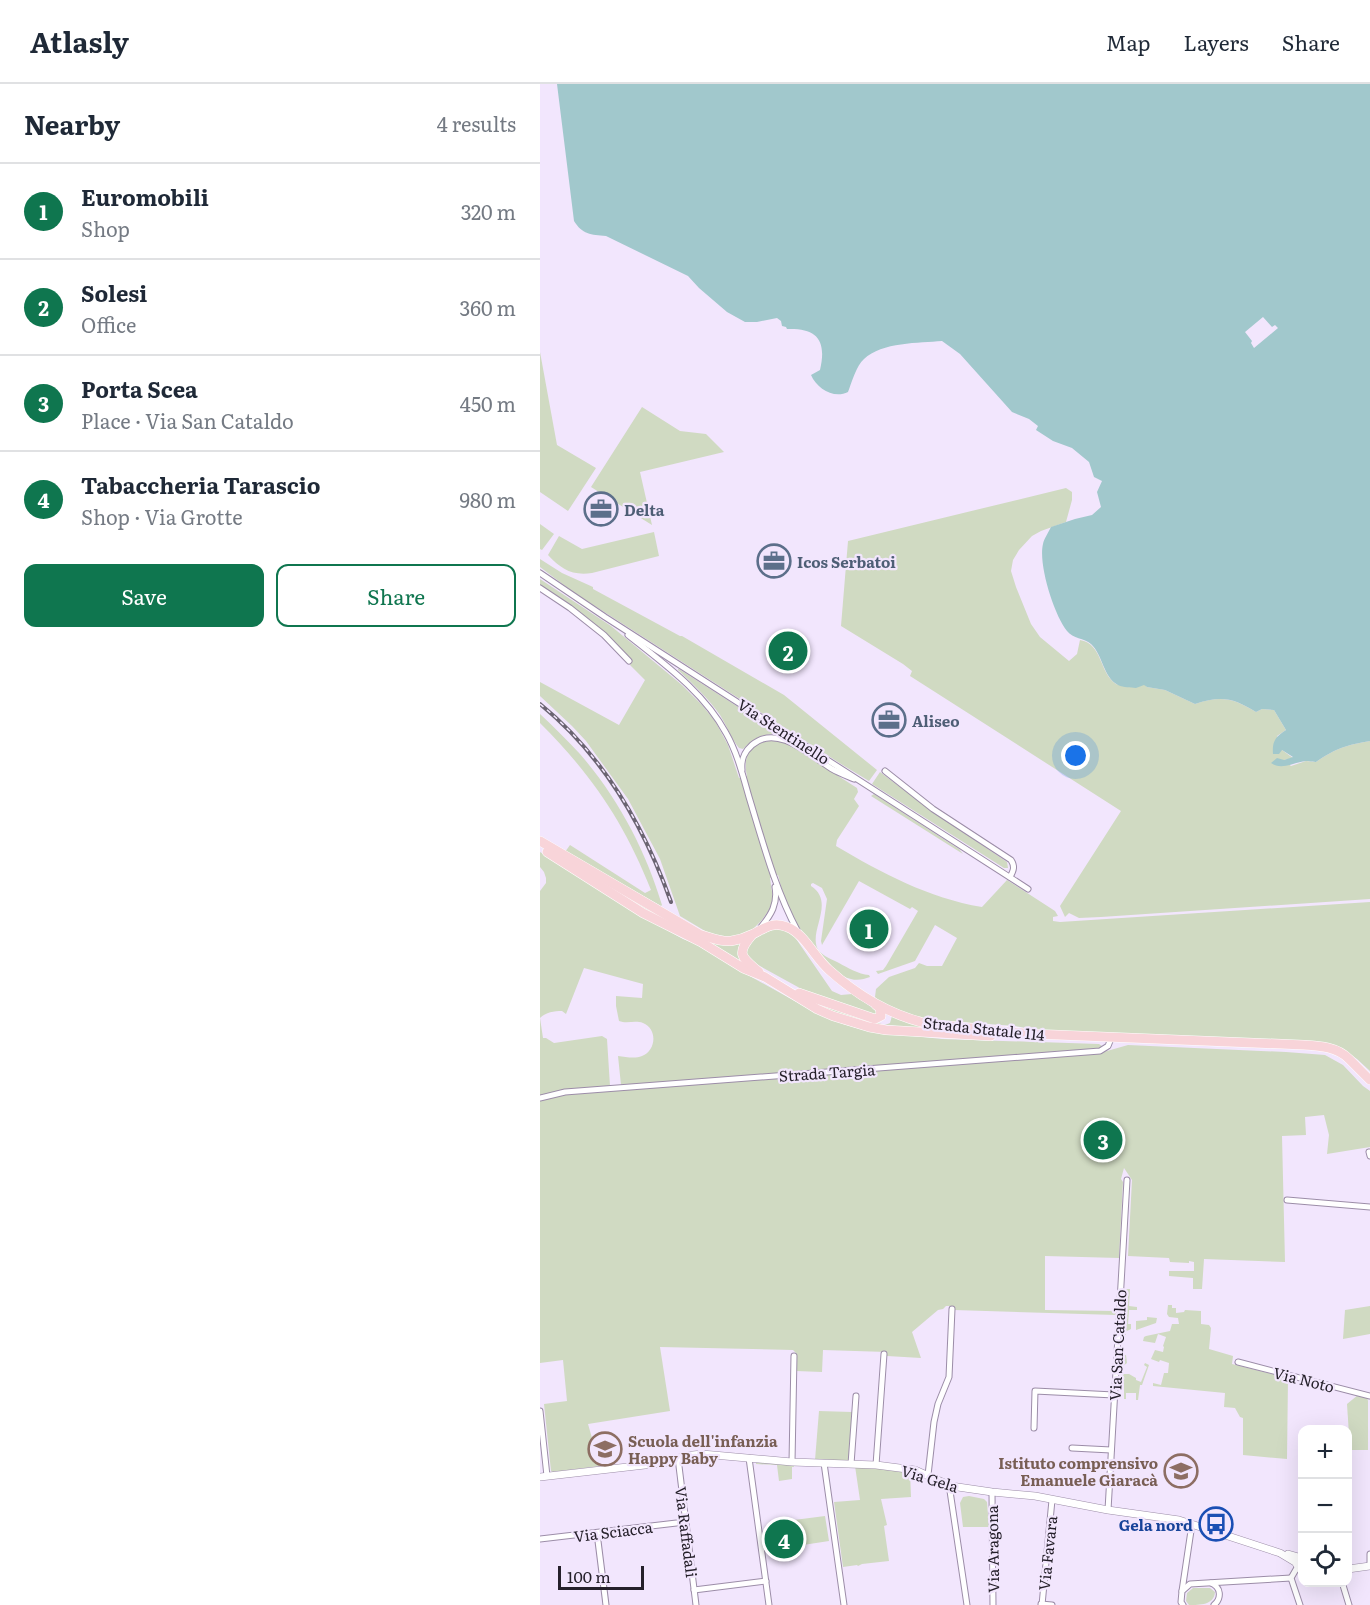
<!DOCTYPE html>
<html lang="en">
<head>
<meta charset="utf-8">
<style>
  body { margin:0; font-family:Literata,serif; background:#f6f6f7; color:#1f2937 }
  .controls { position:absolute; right:18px; bottom:18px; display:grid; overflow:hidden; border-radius:12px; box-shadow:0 6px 24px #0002 }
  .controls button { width:54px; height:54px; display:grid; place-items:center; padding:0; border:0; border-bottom:2px solid #e0e1e3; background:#fff; color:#1f2937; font:30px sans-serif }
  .scale { position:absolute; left:18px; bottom:15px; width:86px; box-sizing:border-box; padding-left:6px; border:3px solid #25202a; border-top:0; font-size:16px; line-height:21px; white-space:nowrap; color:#25202a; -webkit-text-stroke:4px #f2e6fd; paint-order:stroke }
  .you { position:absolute; left:536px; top:672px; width:21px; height:21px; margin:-15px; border:4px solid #fff; border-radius:50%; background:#1a73e8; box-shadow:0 0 0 9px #1a73e833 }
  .badge { display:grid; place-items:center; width:39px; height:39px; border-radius:50%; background:#0f764f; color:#fff; font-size:20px; font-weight:700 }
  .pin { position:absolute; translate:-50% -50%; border:3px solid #fff; box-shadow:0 2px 6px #0006 }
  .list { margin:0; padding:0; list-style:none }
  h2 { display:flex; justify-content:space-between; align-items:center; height:78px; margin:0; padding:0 24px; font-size:26px }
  h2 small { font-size:20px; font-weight:400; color:#747a83 }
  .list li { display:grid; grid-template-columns:39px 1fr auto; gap:18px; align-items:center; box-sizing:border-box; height:96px; padding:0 24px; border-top:2px solid #e0e1e3 }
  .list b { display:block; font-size:22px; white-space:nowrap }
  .list p { margin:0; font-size:20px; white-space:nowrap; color:#747a83 }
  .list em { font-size:20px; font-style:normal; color:#747a83 }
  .actions { display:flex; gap:12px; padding:18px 24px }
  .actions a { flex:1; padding:14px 0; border:2px solid #0f764f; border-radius:12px; text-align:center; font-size:21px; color:#0f764f }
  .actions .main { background:#0f764f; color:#fff }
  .icon { flex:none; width:33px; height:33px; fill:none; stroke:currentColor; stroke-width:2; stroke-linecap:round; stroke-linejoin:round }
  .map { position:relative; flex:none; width:830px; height:1521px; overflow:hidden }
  header { display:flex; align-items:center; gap:36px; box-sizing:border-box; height:84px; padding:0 30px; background:#fff; border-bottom:2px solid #e0e1e3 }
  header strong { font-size:28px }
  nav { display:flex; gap:33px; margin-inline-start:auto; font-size:21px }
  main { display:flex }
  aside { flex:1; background:#fff }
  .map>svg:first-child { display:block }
</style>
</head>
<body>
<header>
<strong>Atlasly</strong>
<nav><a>Map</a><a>Layers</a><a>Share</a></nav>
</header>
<main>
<aside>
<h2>Nearby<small>4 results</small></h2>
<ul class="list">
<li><span class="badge">1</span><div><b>Euromobili</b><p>Shop</p></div><em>320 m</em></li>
<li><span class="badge">2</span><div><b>Solesi</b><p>Office</p></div><em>360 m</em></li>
<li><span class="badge">3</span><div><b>Porta Scea</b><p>Place · Via San Cataldo</p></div><em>450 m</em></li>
<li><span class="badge">4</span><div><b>Tabaccheria Tarascio</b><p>Shop · Via Grotte</p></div><em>980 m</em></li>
</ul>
<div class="actions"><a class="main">Save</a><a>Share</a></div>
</aside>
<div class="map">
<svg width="830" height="1521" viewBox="0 0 830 1521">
  <rect width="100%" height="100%" fill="#f2e6fd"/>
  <g fill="#d0dac2">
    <polygon points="0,268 17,361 56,384 28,427 0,408"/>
    <polygon points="102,323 140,347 166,350 184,368 100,388 112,441 51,403"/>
    <path d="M 526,404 L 532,408 L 532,416 L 526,438 L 501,447 L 492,452 L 479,466 L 473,476 L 471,487 L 476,503 L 491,540 L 500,553 L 529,577 L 537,570 L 540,556 C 563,560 559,589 576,600 C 577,601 583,601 585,602 C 594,603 596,604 604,600 L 607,603 L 625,606 L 655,620 C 680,611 694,614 716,628 L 722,625 L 734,626 L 746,646 L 737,652 L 742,666 L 753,674 L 744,676 L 751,682 L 766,677 L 776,678 C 796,664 807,661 830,657 L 830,815 L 561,833 L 539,834 L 529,829 L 525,833 L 520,822 L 581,727 L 370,592 L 372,587 L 363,580 L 301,542 L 308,457 Z"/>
    <polygon points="0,440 14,450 2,466 0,465"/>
    <path d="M 114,448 L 119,472 L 52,489 C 32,492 21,485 8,471 L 19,452 L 42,465 Z"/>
    <polygon points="0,475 22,489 53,503 53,505 140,552 142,552 244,611 337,686 329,697 301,680 33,508 0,483"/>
    <path d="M 0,495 L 71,542 L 142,601 L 162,621 L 175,637 L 188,661 L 199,694 L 207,692 C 200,663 221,652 247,659 L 317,704 L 318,708 L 314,715 L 319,722 L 297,756 L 296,762 C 342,789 388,814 442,823 L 467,796 L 515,827 L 518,832 L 513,833 L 513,837 L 520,838 L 830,818 L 830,987 L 817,975 L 797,962 L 497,946 L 475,942 L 380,935 L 341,919 L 335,913 L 336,905 L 349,893 L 375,884 L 379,879 L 387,882 L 402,882 L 417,854 L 395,841 L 375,877 L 338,890 L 336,887 L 343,886 L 346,882 L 378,827 L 372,823 L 370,825 L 319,797 L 282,861 L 281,857 L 287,815 L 282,804 L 273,799 L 271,800 L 271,802 C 297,819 266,849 279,867 C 283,872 293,876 299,879 C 308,884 318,890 329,891 L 330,893 C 324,895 318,897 311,895 C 289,891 257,843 248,823 C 243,813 241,802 238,791 L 230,794 L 233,815 L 229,826 L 222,836 L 211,847 L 195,853 L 186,853 L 170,850 L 140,832 L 120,775 L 88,715 L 46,657 L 32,642 L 0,612 L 0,598 L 79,641 L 105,596 L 90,581 L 92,577 L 63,547 L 31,522 L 0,501 Z"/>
    <path d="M 138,585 L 139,585 L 242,651 C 225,648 215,653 203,665 L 199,664 C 191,654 187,642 180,631 C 168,614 153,600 138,586 Z"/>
    <path d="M 0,630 C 14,643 27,656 40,670 C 78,714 105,765 122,821 L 121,822 L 25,768 L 30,761 L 105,809 L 111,806 C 84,738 52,691 0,639 Z"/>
    <polygon points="340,688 392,727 467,778 468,784 464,784 332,700"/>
    <polygon points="334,710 419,765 423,770 331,712"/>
    <path d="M 0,768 L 114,839 L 143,855 L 168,865 L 190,881 L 269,925 L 303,940 L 327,947 L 402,955 L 559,960 L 562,962 L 562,964 L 81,1001 L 78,972 C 86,973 95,975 102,972 C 116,967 118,945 103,939 C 95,936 87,940 79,937 L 76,922 L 76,912 L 102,914 L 103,900 L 44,884 L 26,930 L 22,927 C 14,927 6,928 0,934 L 0,807 L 6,799 L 6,794 L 4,788 L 0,783 Z"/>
    <polygon points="62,798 165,857 202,857 205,881 103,825"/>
    <path d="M 240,844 L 252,849 L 292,907 L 301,911 L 312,910 L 337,927 L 336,932 L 267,908 L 207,875 L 207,862 C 215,853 228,846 240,844 Z"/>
    <path d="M 272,916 L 298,927 L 345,941 L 350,939 L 352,932 L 410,945 C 366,943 307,943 272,916 Z"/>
    <polygon points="0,934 3,954 6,954 14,959 62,952 67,955 70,1002 30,1005 0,1012"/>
    <polygon points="588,961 746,968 785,971 803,981 823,1002 830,1007 830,1063 787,1070 789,1051 784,1031 765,1033 766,1051 742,1052 745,1178 664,1175 662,1205 653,1205 653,1194 629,1192 629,1187 654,1187 654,1178 649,1177 649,1179 630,1178 629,1174 588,1172 592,1096 584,1084 581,1095 583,1098 579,1174 505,1172 505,1226 575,1227 576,1231 414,1226 414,1222 406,1222 403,1225 398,1226 372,1248 381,1274 347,1272 347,1268 283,1266 282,1288 256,1287 256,1269 253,1266 120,1263 130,1327 48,1340 60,1382 13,1388 11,1387 4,1320 27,1317 23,1276 0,1279 0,1015 25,1010 52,1009 153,1000 560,969"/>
    <polygon points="586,1205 590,1205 589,1222 597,1223 597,1226 589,1226 588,1240 591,1240 591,1245 585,1248 586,1251 583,1251"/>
    <polygon points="628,1221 632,1221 632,1224 636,1224 636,1229 644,1228 645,1226 661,1227 661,1240 669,1241 671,1244 669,1265 693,1272 692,1280 748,1294 747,1375 703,1371 703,1334 700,1333 695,1324 684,1323 685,1309 613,1302 613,1299 621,1301 624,1289 628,1289 629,1279 620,1276 619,1278 611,1275 615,1266 623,1268 624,1263 623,1262 626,1253 618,1250 615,1259 603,1257 604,1253 606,1252 630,1247 632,1240 639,1240 638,1234 629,1233 627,1230"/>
    <polygon points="830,1222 830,1250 803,1255 805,1226"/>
    <polygon points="607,1233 617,1234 616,1239 596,1246 596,1237 607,1236"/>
    <polygon points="582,1271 586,1271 587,1279 583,1282 583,1290 589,1290 596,1294 596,1296 601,1298 607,1283 604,1281 605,1279 609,1281 602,1301 600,1301 598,1316 596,1316 596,1309 586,1309 586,1315 584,1315 584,1300 580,1299"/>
    <polygon points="818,1311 827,1313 828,1317 828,1366 810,1366 807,1320"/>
    <polygon points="279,1327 312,1328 309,1377 275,1376"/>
    <polygon points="216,1377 253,1380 254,1383 252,1383 252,1395 239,1397 237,1381 216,1380"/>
    <polygon points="315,1382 370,1387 371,1413 341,1415 347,1441 344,1442 349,1477 322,1480 318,1482 317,1481 303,1483 294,1418 320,1416"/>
    <polygon points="429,1412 444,1415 447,1418 449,1443 423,1443 420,1419 423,1413"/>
    <polygon points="285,1432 289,1457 263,1461 263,1458 257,1459 254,1436"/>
    <path d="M 653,1504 L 670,1504 L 675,1508 C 674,1521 660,1521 649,1521 L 646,1517 L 647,1509 Z"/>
  </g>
  <path fill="#a1c8cc" d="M 17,0 L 830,0 L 830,657 C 807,661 796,664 776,678 C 775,678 767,677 766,677 C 754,678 742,687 731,679 L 737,674 L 744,676 L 753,673 L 742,666 L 739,670 L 733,670 C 732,658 735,653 746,646 L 734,626 L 722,625 L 716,628 C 694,614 681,611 655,620 L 625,606 L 607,603 L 604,601 L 596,604 C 590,603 584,604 578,601 C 563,593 563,571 551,560 C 544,554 533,555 527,547 C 514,531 498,480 503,460 C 504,455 508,449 511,443 L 535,435 L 552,431 L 561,423 L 557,408 L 562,397 L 554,393 L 549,378 L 532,364 L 513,357 L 496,346 L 498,342 L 489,335 L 472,328 L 420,270 L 402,257 C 379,259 342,258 324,275 C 316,282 312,298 308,308 C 294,315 277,305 271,291 L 280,286 C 287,256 277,244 247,245 L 246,243 L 242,242 L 241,237 L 237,234 L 217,238 L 205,238 L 187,228 L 159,204 L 148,192 L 66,152 C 51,151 42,150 34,137 Z"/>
  <polygon fill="#f2e6fd" points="723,233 732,243 735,241 738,244 714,264 711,259 712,257 705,248"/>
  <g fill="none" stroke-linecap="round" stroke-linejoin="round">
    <g stroke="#9c8da8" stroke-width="7">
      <g id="minor">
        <polyline points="0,489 65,533 488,805"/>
        <polyline points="0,504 30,524 64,551 89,577"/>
        <path d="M 88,551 C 123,579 164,608 186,649 C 197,668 203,692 209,713 C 223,759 235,805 258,848"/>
        <path d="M 202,686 C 201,675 204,668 212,661 C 237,639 271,672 292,685 C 299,689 307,692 314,695"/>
        <path d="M 345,687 L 393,725 L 471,776 C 475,782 474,786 470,793"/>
        <path d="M 221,843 C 231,831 238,820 235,803"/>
        <polyline points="0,1014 25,1008 560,967 568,962 570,957"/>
        <polyline points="829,1068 830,1072"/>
        <polyline points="747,1116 830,1123"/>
        <polyline points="698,1278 830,1312"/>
        <polyline points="0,1327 7,1392"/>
        <polyline points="494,1344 495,1307 574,1311"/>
        <polyline points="532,1364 571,1366"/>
        <polyline points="138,1374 156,1521"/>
        <polyline points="209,1374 229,1521"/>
        <polyline points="252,1378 254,1272"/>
        <polyline points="284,1379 304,1521"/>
        <polyline points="311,1380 316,1312"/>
        <polyline points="336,1381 344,1270"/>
        <polyline points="388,1391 394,1338 398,1320 409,1293 412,1225"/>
        <polyline points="411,1402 410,1407 427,1521"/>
        <polyline points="452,1408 453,1521"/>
        <polyline points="568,1426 587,1096"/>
        <polyline points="57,1449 66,1521"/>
        <polyline points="0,1455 145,1438"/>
        <polyline points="758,1482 751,1494 760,1521"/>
        <polyline points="830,1482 830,1470"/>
        <polyline points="802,1498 809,1521"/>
        <path d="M 671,1499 C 681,1503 682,1514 674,1521"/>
        <polyline points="154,1506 226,1497"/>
        <polyline points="642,1507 652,1440"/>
        <polyline points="501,1520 512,1521"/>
        <polyline points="502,1521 512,1416"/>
        <polyline points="643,1521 641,1518 642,1507 650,1500 751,1494"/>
      </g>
    </g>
    <g stroke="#9c8da8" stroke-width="8">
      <g id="tertiary">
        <polyline points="0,1393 131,1378 144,1372 162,1370 252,1378 336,1381 375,1386 411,1402 452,1408 495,1412 568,1426 639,1436 740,1469 755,1478 762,1488"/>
        <polyline points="748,1470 762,1474"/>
        <polyline points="808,1485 830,1482"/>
      </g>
    </g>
    <g stroke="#fff" stroke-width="10">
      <g id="primary">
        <path d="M 0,757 L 159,850 C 169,853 180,858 191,857 C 198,856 207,853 213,850 C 225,844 233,837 247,843 C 264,849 275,874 289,886 C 317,911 352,932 389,940 L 494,950 L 764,961 C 781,962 797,963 809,975 C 816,982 823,989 830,996"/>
        <polyline points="7,768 103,829 161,858 203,884 225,893 277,925 293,932 329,943 346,946 451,952"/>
        <path d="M 211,852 C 195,871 203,874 219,888"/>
        <polyline points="259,909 335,935 341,932 340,924 336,921"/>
      </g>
    </g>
    <use href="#minor" stroke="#fff" stroke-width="5"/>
    <use href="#tertiary" stroke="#fff" stroke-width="7"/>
    <use href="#primary" stroke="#f8d4d9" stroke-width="9"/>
    <g stroke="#6b6472" stroke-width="4">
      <path id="rail" d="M 0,620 C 64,672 104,742 131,818"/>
    </g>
    <use href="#rail" stroke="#f2e6fd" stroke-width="1.5" stroke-dasharray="4.5" stroke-linecap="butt"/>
  </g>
  <defs>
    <g id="office-ring" transform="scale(1.725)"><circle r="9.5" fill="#f2e6fd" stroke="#5c6f8a" stroke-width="1.5"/><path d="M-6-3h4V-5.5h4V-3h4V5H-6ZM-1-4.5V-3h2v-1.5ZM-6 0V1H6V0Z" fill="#5c6f8a"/></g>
    <g id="school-ring" transform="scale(1.725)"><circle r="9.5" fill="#f2e6fd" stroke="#8d6e63" stroke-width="1.5"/><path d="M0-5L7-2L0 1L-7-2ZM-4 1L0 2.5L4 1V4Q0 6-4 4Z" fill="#8d6e63"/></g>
    <g id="bus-ring" transform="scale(1.725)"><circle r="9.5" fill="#f2e6fd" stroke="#1a4fb4" stroke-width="1.5"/><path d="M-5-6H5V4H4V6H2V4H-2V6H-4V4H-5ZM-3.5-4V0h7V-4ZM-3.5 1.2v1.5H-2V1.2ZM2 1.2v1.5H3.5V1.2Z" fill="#1a4fb4"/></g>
  </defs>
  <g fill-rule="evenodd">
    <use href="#office-ring" x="61" y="425"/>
    <use href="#office-ring" x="234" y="477"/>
    <use href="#office-ring" x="349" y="636"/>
    <use href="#school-ring" x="65" y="1365"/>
    <use href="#school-ring" x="641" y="1387"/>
    <use href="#bus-ring" x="676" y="1440"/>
  </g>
  <g text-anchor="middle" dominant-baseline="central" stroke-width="4.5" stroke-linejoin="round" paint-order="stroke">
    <g font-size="15" font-weight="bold" fill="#4e5e75" stroke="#f2e6fd" text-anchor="start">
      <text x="84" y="425">Delta</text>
      <text x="257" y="477">Icos Serbatoi</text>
      <text x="372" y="636">Aliseo</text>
    </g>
    <g font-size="15" fill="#25202a" stroke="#f2e6fd">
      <text transform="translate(244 647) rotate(33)">Via Stentinello</text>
      <text transform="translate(444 944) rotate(6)">Strada Statale 114</text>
      <text transform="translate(287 988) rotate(-4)">Strada Targia</text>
      <text transform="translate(577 1261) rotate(-87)">Via San Cataldo</text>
      <text transform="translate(764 1295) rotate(14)">Via Noto</text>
      <text transform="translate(390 1394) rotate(17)">Via Gela</text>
      <text transform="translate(73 1447) rotate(-7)">Via Sciacca</text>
      <text transform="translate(147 1448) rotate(83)">Via Raffadali</text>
      <text transform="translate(452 1465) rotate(-91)">Via Aragona</text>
      <text transform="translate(507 1469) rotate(-84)">Via Favara</text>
    </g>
    <g font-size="15" font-weight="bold" fill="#785e54" stroke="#f2e6fd" text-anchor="start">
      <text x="88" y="1356">Scuola dell'infanzia<tspan x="88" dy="17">Happy Baby</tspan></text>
      <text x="618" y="1378" text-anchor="end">Istituto comprensivo<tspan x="618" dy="17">Emanuele Giaracà</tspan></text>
    </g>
    <g font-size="15" font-weight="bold" fill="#164399" stroke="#f2e6fd" text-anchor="end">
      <text x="653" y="1440">Gela nord</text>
    </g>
  </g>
</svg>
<div class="controls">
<button>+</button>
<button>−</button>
<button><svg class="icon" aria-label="locate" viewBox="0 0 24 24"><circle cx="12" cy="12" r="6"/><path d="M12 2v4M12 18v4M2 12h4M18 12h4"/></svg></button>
</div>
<div class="scale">100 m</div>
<div class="you"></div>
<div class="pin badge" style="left:329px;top:845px">1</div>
<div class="pin badge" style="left:248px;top:567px">2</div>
<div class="pin badge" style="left:563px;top:1056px">3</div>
<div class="pin badge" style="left:244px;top:1455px">4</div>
</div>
</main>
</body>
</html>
